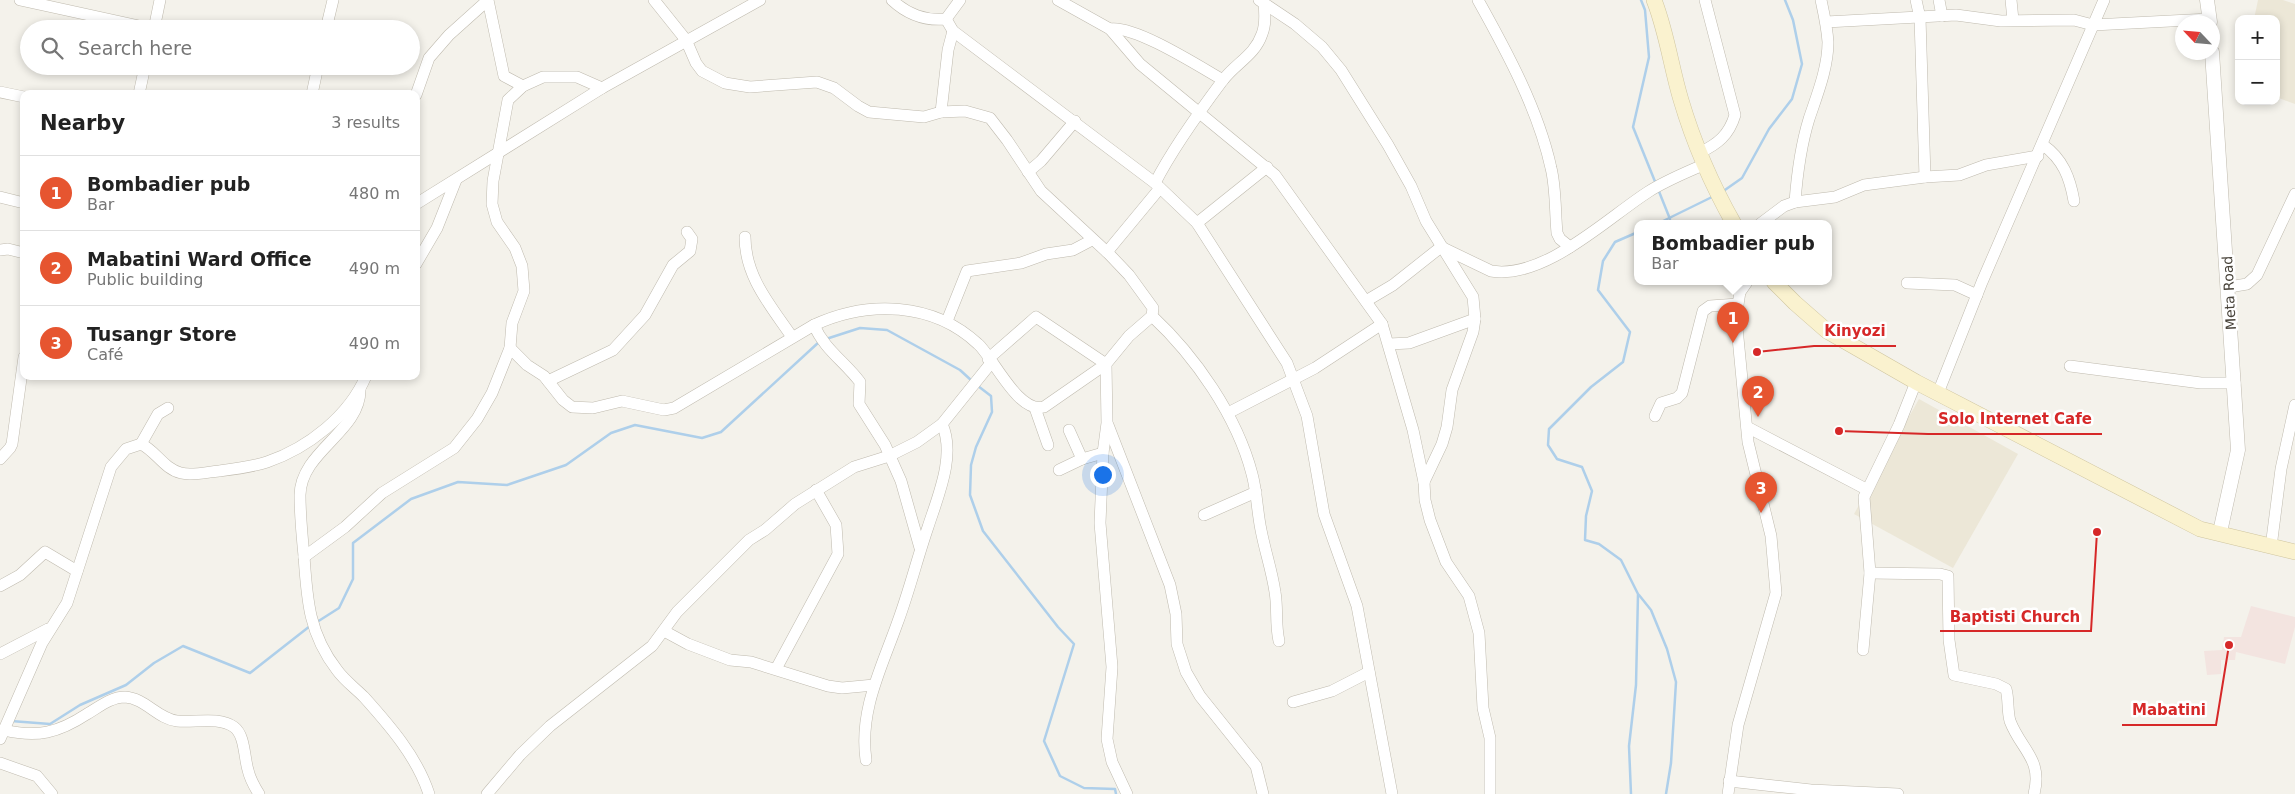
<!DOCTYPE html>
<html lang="en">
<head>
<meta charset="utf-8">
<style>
  body { margin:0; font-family:"DejaVu Sans",sans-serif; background:#f2f2f2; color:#222 }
  .controls { position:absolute; right:15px; top:15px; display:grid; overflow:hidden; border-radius:10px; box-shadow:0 2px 8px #0003 }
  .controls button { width:45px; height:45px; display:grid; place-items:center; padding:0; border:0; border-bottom:1px solid #e0e0e0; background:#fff; color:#222; font:25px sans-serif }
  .compass { position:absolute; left:2175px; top:15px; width:45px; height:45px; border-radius:50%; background:#fff; box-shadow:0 2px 8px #0003; rotate:296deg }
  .you { position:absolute; left:1102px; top:474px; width:18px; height:18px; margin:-12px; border:4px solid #fff; border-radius:50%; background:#1a73e8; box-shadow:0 0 0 8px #1a73e833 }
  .badge { display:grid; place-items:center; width:32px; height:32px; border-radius:50%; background:#e65530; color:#fff; font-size:16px; font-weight:700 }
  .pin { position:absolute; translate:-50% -41px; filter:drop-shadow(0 1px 2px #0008) }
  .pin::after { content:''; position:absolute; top:26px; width:18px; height:15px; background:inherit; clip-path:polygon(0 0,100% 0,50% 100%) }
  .popup { position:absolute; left:1634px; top:220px; width:198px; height:65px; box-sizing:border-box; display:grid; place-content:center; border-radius:10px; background:#fff; filter:drop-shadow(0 1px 4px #0005); font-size:16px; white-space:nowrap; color:#767676 }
  .popup b { font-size:19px; color:#222 }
  .popup::after { content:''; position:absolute; left:50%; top:100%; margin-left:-10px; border:10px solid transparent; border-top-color:#fff }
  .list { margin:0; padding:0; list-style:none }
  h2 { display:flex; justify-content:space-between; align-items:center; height:65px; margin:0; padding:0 20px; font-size:21px }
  h2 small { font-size:16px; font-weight:400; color:#767676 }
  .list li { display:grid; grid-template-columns:32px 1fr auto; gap:15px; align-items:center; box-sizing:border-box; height:75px; padding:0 20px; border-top:1px solid #e0e0e0 }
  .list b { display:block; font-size:19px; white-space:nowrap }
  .list p { margin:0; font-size:16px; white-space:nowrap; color:#767676 }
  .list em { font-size:16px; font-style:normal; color:#767676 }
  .icon { flex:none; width:28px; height:28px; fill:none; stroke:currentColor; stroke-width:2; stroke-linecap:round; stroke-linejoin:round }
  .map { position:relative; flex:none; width:2295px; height:794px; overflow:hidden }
  .search { position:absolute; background:#fff; box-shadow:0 2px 8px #0003; left:20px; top:20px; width:400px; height:55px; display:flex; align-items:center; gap:12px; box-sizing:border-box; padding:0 18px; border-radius:28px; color:#767676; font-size:19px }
  .panel { position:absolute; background:#fff; box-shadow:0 2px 8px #0003; left:20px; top:90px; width:400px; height:290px; border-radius:10px }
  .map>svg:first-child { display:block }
</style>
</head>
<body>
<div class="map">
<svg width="2295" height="794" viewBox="0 0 2295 794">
  <rect width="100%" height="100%" fill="#f4f2eb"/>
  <g fill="#ece7d7">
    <polygon points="2258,0 2283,0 2295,4 2295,104 2276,97 2276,19 2254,19"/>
    <polygon points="1919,399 2018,454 1953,568 1854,514"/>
  </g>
  <polygon fill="#f3e4e0" points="2251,606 2295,617 2295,627 2285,664 2236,652 2235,660 2221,660 2221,674 2207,675 2204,651 2222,650 2224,637 2241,637"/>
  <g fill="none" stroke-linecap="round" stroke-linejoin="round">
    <g stroke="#aecfea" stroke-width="2.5">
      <polyline points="1641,0 1645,10 1649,57 1633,127 1656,184"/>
      <polyline points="1658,189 1670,219"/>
      <polyline points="1722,192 1742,178 1769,129 1792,99 1802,64 1793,20 1785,0"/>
      <polyline points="1657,224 1712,197"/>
      <polyline points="826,339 860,328 887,330 960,370 972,381"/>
      <polyline points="978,386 991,396 992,412 976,447 971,465 970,495 983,531 1058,627 1074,644 1044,741 1060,776 1084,788 1115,789 1116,794"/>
      <polyline points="1639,595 1651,610 1667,649 1676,682 1671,763 1666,794"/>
      <polyline points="317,622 339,608 353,579 353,543 411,499 458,482 507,485 566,465 611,433 635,425 702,438 721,432 819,342"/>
      <polyline points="11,721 50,724 80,705 126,685 154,663 183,646 250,673 310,626"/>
      <polyline points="1631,794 1629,746 1636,685 1638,594 1621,560 1599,544 1585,540 1586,516 1592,491 1582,467 1557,459 1548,445 1549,429 1591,387 1623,362 1630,332 1598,290 1603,261 1615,242 1638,232"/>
    </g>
    <g stroke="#bfbaae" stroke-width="12">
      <g id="minor">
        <polyline points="20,0 153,29"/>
        <polyline points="654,0 686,40 696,63 702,71 725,83 750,87 817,82 834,88 858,106 869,112 924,117 941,112 965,111 990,118 1007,140 1041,191 1109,254 1129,275 1153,308 1152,316 1129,336 1106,364 1107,423 1103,453 1100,523 1112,667 1107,739 1112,762 1127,794"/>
        <path d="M 892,0 C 907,14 925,21 946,19 L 960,0"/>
        <polyline points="1058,0 1110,29 1140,64 1275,175 1382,324 1413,430 1424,482 1425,500 1430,520 1446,562 1469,596 1479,633 1483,708 1490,738 1490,794"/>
        <polyline points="1259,0 1295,24 1322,47 1341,70 1388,145 1411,186 1426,221 1473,297 1475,319 1473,332 1452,390 1447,427 1442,444 1424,482"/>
        <path d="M 1478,0 C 1507,52 1538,109 1551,168 C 1556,188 1555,212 1557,233 L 1560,239 L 1570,247"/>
        <polyline points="1916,0 1920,18 1925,177"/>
        <polyline points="1939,0 1942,16"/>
        <polyline points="2011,0 2013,20"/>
        <polyline points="946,19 953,31 1155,183 1197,223 1287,363 1307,416 1324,514 1357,606 1392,794"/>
        <polyline points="1826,22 1956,15 2001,21 2074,20 2093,25 2209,19"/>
        <polyline points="154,29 160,0"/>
        <polyline points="326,29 333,0"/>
        <path d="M 1110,29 C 1135,25 1200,67 1223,80"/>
        <polyline points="0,92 24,97"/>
        <polyline points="139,94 145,66"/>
        <polyline points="312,94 318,66"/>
        <polyline points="416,95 429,58 449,35 488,0 504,76 523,86"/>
        <polyline points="941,112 948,50 953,31"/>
        <path d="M 2043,145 C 2063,159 2070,178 2074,201"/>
        <path d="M 1699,153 C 1718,144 1729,135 1735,115 L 1705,0"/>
        <polyline points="1028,172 1041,161 1075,121"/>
        <path d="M 1155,183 C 1173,148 1199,112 1223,80 C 1236,63 1255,55 1262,34 C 1266,24 1265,13 1264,3"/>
        <polyline points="0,197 24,203"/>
        <path d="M 1795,202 C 1797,175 1801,145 1809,119 C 1817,95 1828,68 1828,42 C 1827,27 1824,14 1821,0"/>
        <polyline points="416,204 602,88 760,0"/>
        <polyline points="1197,223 1267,167"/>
        <polyline points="1760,224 1784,206 1795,202 1835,197 1864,185 1925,177 1959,175 1986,165 2038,156"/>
        <path d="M 745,237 C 745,277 771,306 792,337"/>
        <polyline points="0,250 8,249 24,253"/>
        <polyline points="1107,252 1160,188"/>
        <polyline points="416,264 437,228 456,180"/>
        <polyline points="1907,283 1955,285 1977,295"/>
        <polyline points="2229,287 2247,284 2257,275 2295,194"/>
        <path d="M 1366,301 L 1393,285 L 1441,247 L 1491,271 C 1544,280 1606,219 1648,192 C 1665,181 1685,173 1703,165"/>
        <path d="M 1152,316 C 1195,356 1237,416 1252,474 C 1257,492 1257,511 1261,530 C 1265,551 1272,571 1275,592 C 1278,609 1275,623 1279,641"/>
        <polyline points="947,321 967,271 1021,263 1046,254 1073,250 1092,240"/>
        <path d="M 814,325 C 824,349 845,362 860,382 L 859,404 L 885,445 L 901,481 L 920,548"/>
        <polyline points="1389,344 1409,343 1475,319"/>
        <path d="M 510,348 L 527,365 L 544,376 L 563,400 L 572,407 L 593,408 L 622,401 L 664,410 L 674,408 L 814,325 C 868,300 933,302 978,344 C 993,357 1018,414 1044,407 L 1106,364 L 1036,317 L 988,359"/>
        <polyline points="2070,366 2201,383 2235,383"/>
        <polyline points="548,381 613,350 645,315 673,265 690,251 692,239 687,232"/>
        <path d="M 360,390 C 360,432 301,451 300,495 C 300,516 302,536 304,556 C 307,600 309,634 337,670 C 344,680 355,688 364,697 C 390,726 417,757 429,794"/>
        <polyline points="1938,393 1982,282 2104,0"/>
        <polyline points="1035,408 1048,445"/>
        <polyline points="1228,413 1315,368 1382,324"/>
        <polyline points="1655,416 1661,403 1677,398 1682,393 1703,311 1710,306 1738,304"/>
        <polyline points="1108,425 1170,585 1176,614 1177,644 1186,672 1200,696 1256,766 1263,794"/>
        <polyline points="1747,427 1866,489"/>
        <polyline points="1069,430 1082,459"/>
        <polyline points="141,444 158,414 168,408"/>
        <polyline points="0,459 10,448 12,444 24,357"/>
        <polyline points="1059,470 1082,459 1103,453"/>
        <polyline points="1204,515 1256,492"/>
        <polyline points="2271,547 2281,469 2295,405"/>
        <polyline points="304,557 345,527 382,493 454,448 477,419 492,393 510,348 512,323 524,291 522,266 515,248 497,222 492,204 493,181 508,100 523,86 543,77 577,77 602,88"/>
        <path d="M 1870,573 L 1940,574 L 1948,576 L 1949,640 L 1954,675 L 1996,684 L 2006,689 C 2009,700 2007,710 2010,721 C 2021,750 2043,759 2034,794"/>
        <polyline points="0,586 20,575 45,552 77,571"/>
        <polyline points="664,631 688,644 730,660 751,662 828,686 842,688 874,685"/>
        <polyline points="1863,650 1870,573 1864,497 1899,425 1916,382"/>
        <polyline points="0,654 48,629"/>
        <polyline points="776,669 838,554 836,525 816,490"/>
        <polyline points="1293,702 1332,691 1369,672"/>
        <path d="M 4,730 C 37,738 58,733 87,714 C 99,707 111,697 125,697 C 145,698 158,719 177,721 C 194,723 219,716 234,727 C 245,735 244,757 248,770 C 250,779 254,786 259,794"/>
        <path d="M 0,739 L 42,643 L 67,603 L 111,467 L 126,449 L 141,444 C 156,451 164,469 181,473 C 192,476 207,472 219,471 C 235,469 252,467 267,462 C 308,448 349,416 366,376"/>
        <path d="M 866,760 C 859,711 881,669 897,624 C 909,592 917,559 928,527 C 938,496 956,455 942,424"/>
        <polyline points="0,763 37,776 52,794"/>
        <polyline points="1729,781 1811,790 1898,794"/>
        <polyline points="487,794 520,755 550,726 652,646 677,612 749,540 765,530 795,504 854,467 889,456 917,442 942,424 991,363"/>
        <polyline points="1728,794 1738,725 1776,593 1771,536 1748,442 1736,317 1740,292 1747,282"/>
      </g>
    </g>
    <g stroke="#bfbaae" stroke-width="15">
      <g id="tertiary">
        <polyline points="2207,0 2210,22"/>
        <polyline points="2212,52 2238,450 2220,532"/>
      </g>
    </g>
    <g stroke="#cfc59f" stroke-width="16">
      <g id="secondary">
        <path d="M 1654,0 C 1667,33 1671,67 1681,100 C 1694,144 1712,185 1734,224"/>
        <polyline points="1774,282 1795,303 1827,331 1916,382 2200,529 2295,552"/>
      </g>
    </g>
    <use href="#minor" stroke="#fff" stroke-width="11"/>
    <use href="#tertiary" stroke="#fff" stroke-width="14"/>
    <use href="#secondary" stroke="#faf2cf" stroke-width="15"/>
  </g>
  <g text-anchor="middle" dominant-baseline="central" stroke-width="5" stroke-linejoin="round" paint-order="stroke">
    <g font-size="14" fill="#48433a" stroke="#fff">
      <text transform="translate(2229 293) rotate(-93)">Meta Road</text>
    </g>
  </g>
  <path fill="none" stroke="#d62828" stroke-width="2" d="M1757 352L1814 346H1896M1839 431L1928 434H2102M2097 532L2091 631H1940M2229 645L2216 725H2122"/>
  <g fill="#d62828" stroke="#fff" stroke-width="2">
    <circle cx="1757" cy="352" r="5"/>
    <circle cx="1839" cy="431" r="5"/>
    <circle cx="2097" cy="532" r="5"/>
    <circle cx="2229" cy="645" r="5"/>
  </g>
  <g font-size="15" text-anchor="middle" font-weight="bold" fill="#d62828" stroke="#fff" stroke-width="5" stroke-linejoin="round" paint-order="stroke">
    <text x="1855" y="336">Kinyozi</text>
    <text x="2015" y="424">Solo Internet Cafe</text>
    <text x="2015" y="622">Baptisti Church</text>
    <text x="2169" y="715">Mabatini</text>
  </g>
</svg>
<div class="controls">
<button>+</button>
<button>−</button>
</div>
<svg class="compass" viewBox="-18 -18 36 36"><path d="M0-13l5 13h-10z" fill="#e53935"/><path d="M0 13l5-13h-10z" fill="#767676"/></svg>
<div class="you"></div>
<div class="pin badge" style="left:1733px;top:343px">1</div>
<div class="popup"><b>Bombadier pub</b>Bar</div>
<div class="pin badge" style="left:1758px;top:417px">2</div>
<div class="pin badge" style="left:1761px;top:513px">3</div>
<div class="search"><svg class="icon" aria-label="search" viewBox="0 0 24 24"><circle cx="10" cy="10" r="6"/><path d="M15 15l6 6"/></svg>Search here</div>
<section class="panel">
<h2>Nearby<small>3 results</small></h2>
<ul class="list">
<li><span class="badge">1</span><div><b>Bombadier pub</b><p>Bar</p></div><em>480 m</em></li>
<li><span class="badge">2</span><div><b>Mabatini Ward Office</b><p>Public building</p></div><em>490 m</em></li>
<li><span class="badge">3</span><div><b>Tusangr Store</b><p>Café</p></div><em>490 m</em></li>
</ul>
</section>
</div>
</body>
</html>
